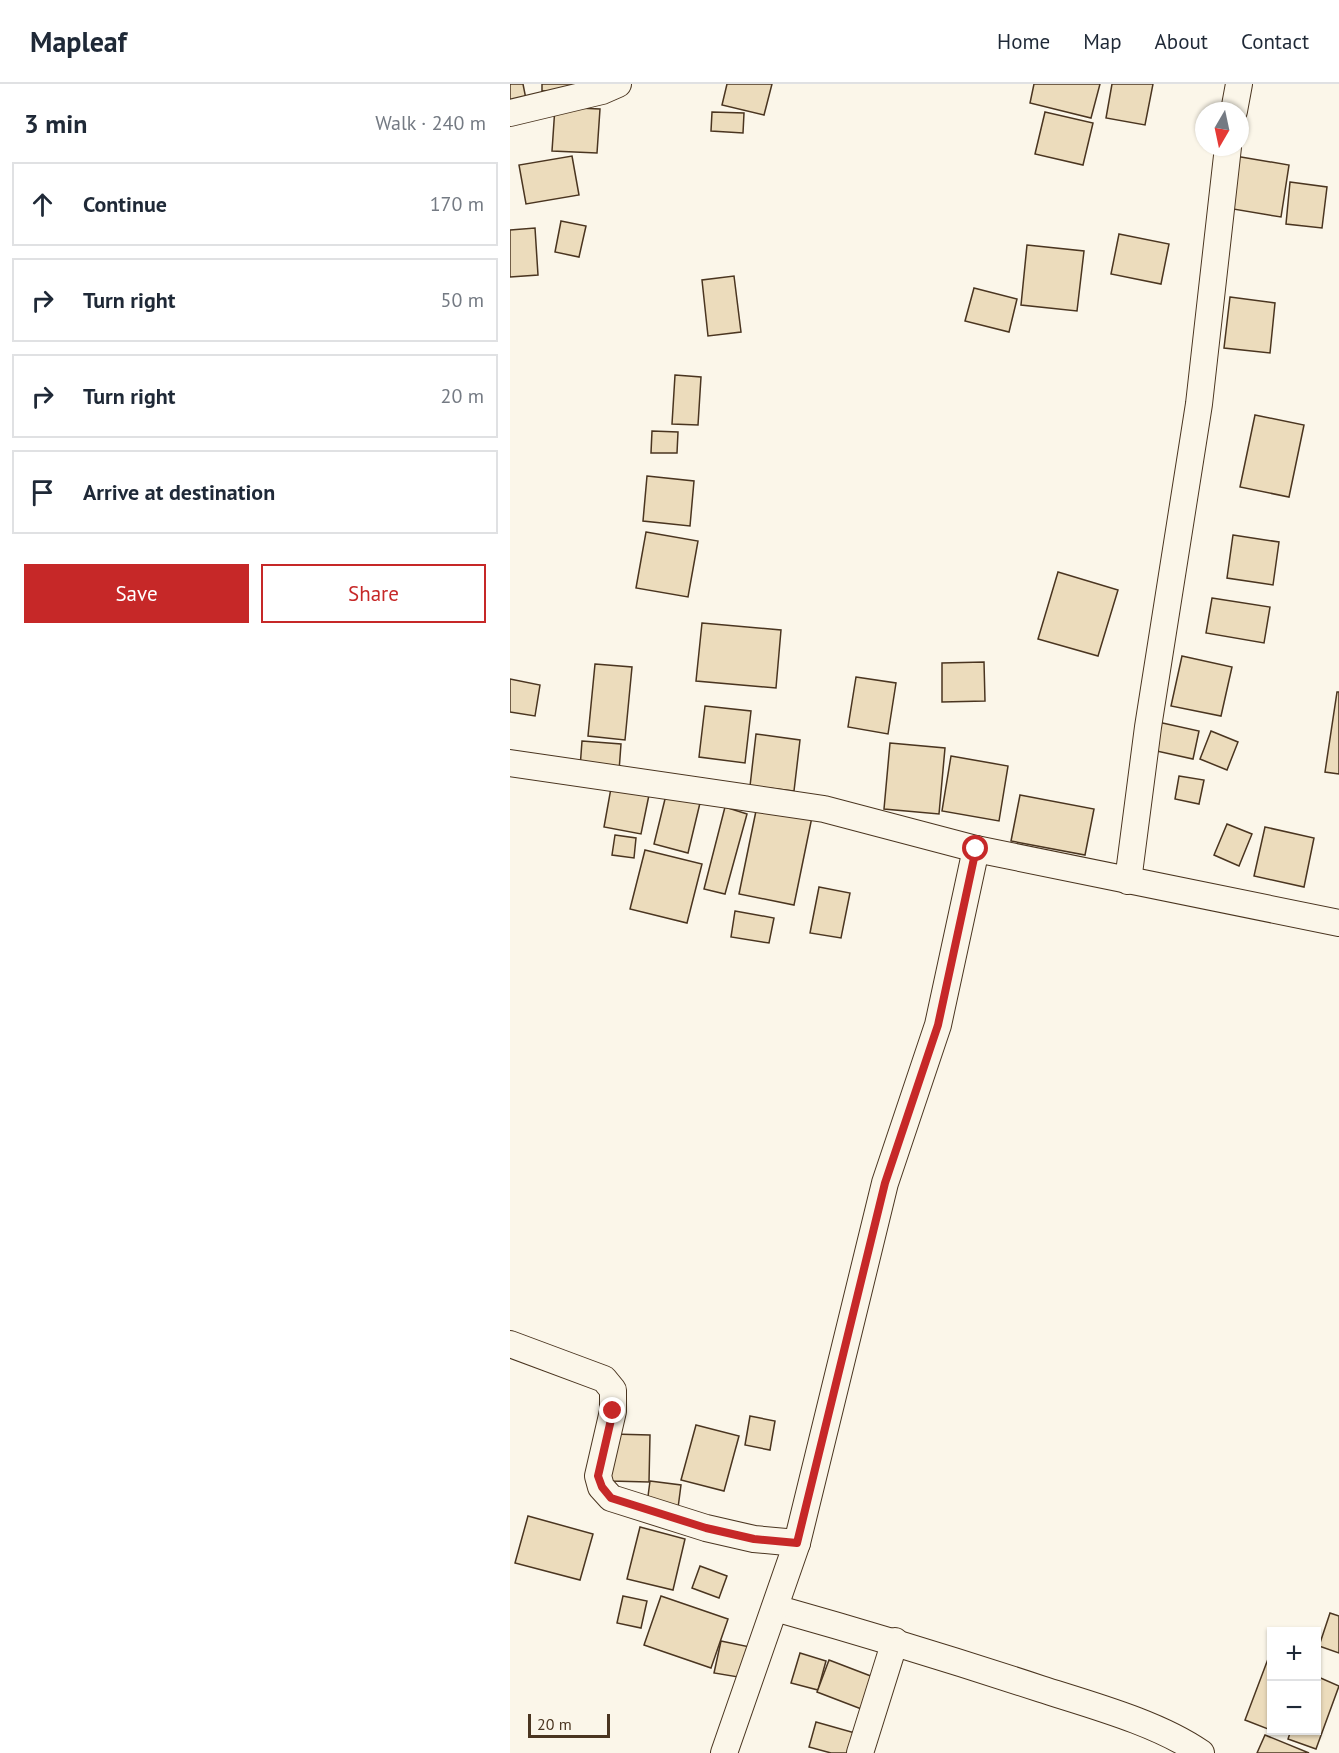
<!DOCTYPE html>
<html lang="en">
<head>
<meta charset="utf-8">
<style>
  body { margin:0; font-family:"PT Sans",sans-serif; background:#f6f6f7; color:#1f2937 }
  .controls { position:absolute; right:18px; bottom:18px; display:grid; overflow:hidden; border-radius:0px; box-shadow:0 2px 4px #0004 }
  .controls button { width:54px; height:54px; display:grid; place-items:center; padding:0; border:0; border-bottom:2px solid #e0e1e3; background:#fff; color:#1f2937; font:30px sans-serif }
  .compass { position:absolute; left:685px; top:18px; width:54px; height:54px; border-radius:50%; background:#fff; box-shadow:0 2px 4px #0004; rotate:189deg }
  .scale { position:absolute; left:18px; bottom:15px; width:82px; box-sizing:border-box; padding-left:6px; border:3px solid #4a3520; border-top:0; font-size:16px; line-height:21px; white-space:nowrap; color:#4a3520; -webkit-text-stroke:4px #fbf6e9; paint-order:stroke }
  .stop { position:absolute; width:18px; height:18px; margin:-14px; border:4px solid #c62828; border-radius:50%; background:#fff }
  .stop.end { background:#c62828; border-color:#fff; box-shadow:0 2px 6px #0008 }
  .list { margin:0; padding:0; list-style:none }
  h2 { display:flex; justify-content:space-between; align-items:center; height:78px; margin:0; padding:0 24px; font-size:26px }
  h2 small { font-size:20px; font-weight:400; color:#747a83 }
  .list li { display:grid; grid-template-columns:39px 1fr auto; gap:18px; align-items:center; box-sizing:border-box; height:84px; margin:0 12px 12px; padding:0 12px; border:2px solid #e0e1e3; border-radius:0px }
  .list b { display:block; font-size:22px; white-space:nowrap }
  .list em { font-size:20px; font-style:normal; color:#747a83 }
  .actions { display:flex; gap:12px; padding:18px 24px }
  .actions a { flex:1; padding:14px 0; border:2px solid #c62828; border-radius:0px; text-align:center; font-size:21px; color:#c62828 }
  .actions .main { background:#c62828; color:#fff }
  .icon { flex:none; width:33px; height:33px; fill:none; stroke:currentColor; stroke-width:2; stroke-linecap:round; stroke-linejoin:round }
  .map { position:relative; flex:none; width:829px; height:1669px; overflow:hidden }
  header { display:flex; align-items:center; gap:36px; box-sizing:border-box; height:84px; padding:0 30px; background:#fff; border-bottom:2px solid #e0e1e3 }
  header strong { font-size:28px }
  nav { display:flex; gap:33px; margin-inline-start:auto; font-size:21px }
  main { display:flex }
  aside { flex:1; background:#fff }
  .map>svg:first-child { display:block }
</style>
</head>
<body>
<header>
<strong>Mapleaf</strong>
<nav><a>Home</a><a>Map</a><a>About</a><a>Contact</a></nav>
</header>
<main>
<aside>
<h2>3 min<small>Walk · 240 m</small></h2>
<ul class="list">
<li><svg class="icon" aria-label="ahead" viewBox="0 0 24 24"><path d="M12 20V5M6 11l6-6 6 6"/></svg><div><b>Continue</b></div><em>170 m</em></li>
<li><svg class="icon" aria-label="right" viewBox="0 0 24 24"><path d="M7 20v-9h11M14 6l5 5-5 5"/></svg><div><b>Turn right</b></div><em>50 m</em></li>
<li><svg class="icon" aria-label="right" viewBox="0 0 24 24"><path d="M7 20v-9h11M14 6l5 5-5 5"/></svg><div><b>Turn right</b></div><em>20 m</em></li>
<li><svg class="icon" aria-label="arrive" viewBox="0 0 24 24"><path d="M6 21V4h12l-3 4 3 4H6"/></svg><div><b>Arrive at destination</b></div></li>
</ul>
<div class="actions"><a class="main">Save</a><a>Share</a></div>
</aside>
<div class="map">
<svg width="829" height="1669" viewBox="0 0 829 1669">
  <rect width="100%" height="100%" fill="#fbf6e9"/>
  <g fill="#ecdcbc" stroke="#4a3520" stroke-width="1.5">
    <polygon points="0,0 13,0 16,15 0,17"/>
    <polygon points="32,0 79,0 79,5 32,7"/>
    <polygon points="217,0 262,0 254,31 212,21"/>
    <polygon points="524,0 590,0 581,34 520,19"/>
    <polygon points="602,0 643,0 635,41 596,34"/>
    <polygon points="45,23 90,25 87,69 42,67"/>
    <polygon points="202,28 234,29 233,49 201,47"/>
    <polygon points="535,28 583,39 573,81 525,70"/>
    <polygon points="62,72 69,111 16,120 9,81"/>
    <polygon points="725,72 779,81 771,133 717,124"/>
    <polygon points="780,98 817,103 812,144 776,140"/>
    <polygon points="51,137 76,142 69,173 45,168"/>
    <polygon points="25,144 28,191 0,193 0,146"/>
    <polygon points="609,150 659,160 651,200 601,190"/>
    <polygon points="517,161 574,167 567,227 511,221"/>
    <polygon points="224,192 231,248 198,252 192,196"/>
    <polygon points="464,204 507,215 499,248 455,237"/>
    <polygon points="720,213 765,219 760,269 714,264"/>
    <polygon points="165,291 191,293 188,341 162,340"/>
    <polygon points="745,331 794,341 779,413 730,403"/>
    <polygon points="142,347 168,348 167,369 141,369"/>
    <polygon points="137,392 184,397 180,442 133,437"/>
    <polygon points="136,448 188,457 178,513 126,504"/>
    <polygon points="723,451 769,458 763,501 717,494"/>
    <polygon points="548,488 608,506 588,572 528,555"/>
    <polygon points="702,514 760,523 754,559 696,549"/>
    <polygon points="192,539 271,546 266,604 186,597"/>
    <polygon points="672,572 722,583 711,632 661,622"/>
    <polygon points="474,578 475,617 432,618 432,579"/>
    <polygon points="85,580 122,583 115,656 78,652"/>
    <polygon points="346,593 386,599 378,650 338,643"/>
    <polygon points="0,595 30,601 25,632 0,628"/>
    <polygon points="827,608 829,608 829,690 815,688"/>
    <polygon points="195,622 241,627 235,679 189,673"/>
    <polygon points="648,638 689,647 683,675 642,666"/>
    <polygon points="701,647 728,658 717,686 690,675"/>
    <polygon points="246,650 290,656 284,707 240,702"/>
    <polygon points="72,657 111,660 109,687 70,684"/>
    <polygon points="380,659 435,664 429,730 374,725"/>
    <polygon points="441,672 498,682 489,737 432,727"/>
    <polygon points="669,692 694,696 689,720 665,715"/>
    <polygon points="101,704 139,711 131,750 94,743"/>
    <polygon points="156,711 190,719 178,769 144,760"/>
    <polygon points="510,711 584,725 575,771 501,757"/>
    <polygon points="247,722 302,733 284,821 229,810"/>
    <polygon points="215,723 237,730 215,810 194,805"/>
    <polygon points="717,740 742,750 729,782 704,771"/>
    <polygon points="755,743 804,754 794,803 744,792"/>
    <polygon points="105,751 126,754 124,774 102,771"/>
    <polygon points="135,766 192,780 177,839 120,825"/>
    <polygon points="309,803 340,809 331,854 300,849"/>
    <polygon points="225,827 264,834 259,859 221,853"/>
    <polygon points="240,1332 265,1337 260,1366 235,1361"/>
    <polygon points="186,1341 229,1352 214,1407 171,1396"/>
    <polygon points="102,1350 140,1351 139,1398 100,1397"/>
    <polygon points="140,1397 171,1401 168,1424 137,1420"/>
    <polygon points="18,1432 83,1450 70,1496 5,1479"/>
    <polygon points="130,1443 175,1455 163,1506 117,1495"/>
    <polygon points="190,1482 217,1492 209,1514 182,1504"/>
    <polygon points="113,1512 137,1517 131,1544 107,1539"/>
    <polygon points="151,1512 218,1535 201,1584 134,1561"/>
    <polygon points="820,1529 829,1532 829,1569 809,1562"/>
    <polygon points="211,1557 240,1563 234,1594 204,1589"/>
    <polygon points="290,1569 316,1577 308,1606 281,1599"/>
    <polygon points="758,1575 762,1577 762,1646 773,1646 771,1650 735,1636"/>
    <polygon points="319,1576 366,1594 354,1626 307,1608"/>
    <polygon points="806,1592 829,1602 806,1665 778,1655 781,1646 806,1646"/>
    <polygon points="306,1638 345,1649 339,1669 321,1669 299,1663"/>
    <polygon points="755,1651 799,1669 747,1669"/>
  </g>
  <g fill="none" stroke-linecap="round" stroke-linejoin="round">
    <g stroke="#4a3520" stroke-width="28">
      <g id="street">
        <polyline points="724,27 729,0"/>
        <polyline points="0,29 92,7 108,0"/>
        <polyline points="0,679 314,725 466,765 829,839"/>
        <polyline points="618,797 638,643 689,320 718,63"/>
        <polyline points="0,1260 94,1295 103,1306 103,1327 88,1392 91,1403 101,1414 196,1444 244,1455 287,1459"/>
        <path d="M 265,1524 C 354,1549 443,1576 531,1605 C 581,1621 648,1639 691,1669"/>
        <polyline points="214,1669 287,1459 375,1099 428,941 466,765"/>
        <polyline points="350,1669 385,1557"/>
      </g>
    </g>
    <use href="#street" stroke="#fbf6e9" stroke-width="26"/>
  </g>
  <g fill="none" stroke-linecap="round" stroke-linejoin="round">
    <polyline stroke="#c62828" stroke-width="8" points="103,1327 88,1392 92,1403 101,1414 196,1444 244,1455 287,1459 375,1099 428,941 466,765"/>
  </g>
</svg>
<div class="controls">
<button>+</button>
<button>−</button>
</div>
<svg class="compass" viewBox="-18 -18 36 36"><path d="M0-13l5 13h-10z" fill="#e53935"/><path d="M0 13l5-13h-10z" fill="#747a83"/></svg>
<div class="scale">20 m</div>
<div class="stop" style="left:466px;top:765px"></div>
<div class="stop end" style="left:103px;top:1327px"></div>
</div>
</main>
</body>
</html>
